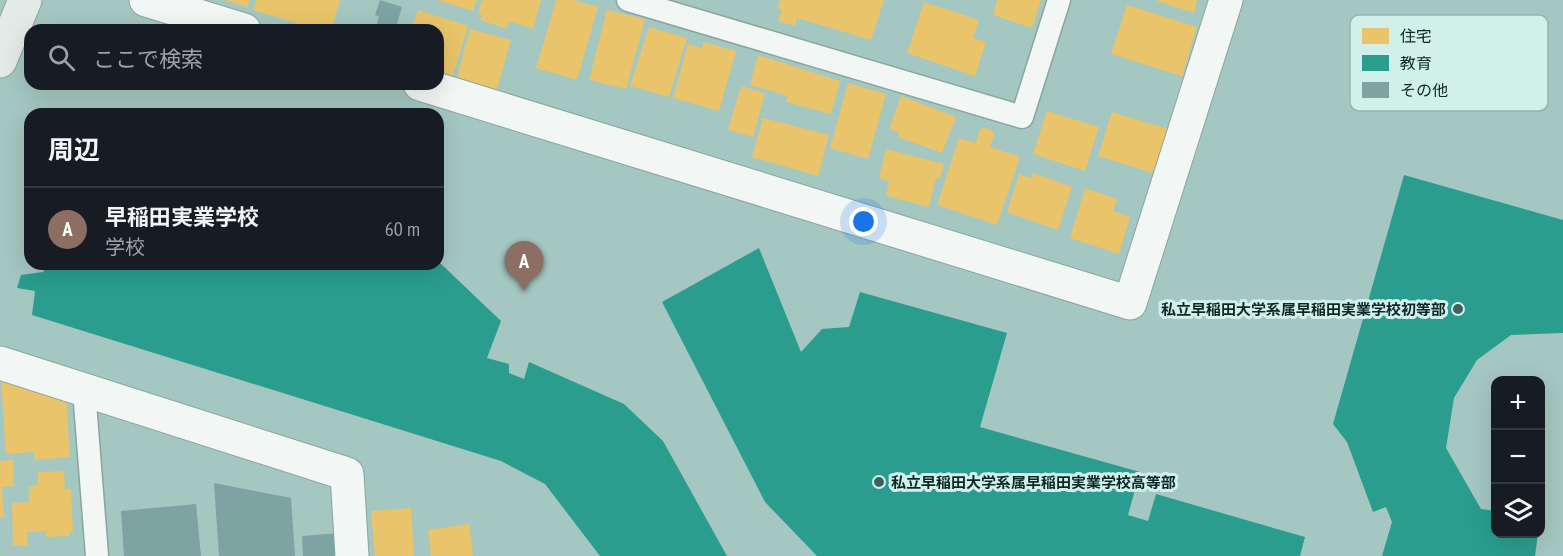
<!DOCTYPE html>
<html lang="ja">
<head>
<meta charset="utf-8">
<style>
  body { margin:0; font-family:"PT Sans Narrow","Noto Sans JP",sans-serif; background:#20242c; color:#f1f3f6 }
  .controls { position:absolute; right:18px; bottom:18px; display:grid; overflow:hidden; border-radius:12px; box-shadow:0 6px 24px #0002 }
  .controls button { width:54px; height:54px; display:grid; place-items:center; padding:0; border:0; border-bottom:2px solid #363941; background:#171b24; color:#f1f3f6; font:30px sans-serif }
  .you { position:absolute; left:864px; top:222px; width:21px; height:21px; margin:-15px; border:4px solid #fff; border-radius:50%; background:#1a73e8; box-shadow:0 0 0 9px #1a73e833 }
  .badge { display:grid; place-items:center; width:39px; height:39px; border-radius:50%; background:#0b8043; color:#fff; font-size:20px; font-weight:700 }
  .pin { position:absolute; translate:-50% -50px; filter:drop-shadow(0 2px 3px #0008) }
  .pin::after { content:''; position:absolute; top:32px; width:21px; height:18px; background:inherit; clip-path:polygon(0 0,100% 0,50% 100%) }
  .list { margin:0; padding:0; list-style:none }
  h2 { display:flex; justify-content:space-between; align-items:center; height:78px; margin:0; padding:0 24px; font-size:26px }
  h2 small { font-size:20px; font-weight:400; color:#9ea1a6 }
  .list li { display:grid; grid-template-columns:39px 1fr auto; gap:18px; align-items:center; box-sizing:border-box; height:84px; padding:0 24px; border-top:2px solid #363941 }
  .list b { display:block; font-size:22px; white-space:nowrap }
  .list p { margin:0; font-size:20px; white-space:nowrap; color:#9ea1a6 }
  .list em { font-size:20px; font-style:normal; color:#9ea1a6 }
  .icon { flex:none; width:33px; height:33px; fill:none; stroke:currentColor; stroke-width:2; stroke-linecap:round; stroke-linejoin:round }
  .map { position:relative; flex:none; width:1563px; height:556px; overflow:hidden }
  .search { position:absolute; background:#171b24; box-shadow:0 6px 24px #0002; left:24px; top:24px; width:420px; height:66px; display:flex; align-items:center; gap:15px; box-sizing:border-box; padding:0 21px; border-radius:18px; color:#9ea1a6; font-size:22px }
  .panel { position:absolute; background:#171b24; box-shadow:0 6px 24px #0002; left:24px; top:108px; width:420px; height:162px; border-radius:18px }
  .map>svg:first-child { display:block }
</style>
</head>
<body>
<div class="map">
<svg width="1563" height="556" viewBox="0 0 1563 556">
  <rect width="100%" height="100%" fill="#a5c7c1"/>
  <g fill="#e9c46a">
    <polygon points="224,0 249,0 248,7"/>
    <polygon points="256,0 340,0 331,30 319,30 253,10"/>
    <polygon points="437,0 477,0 473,11"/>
    <polygon points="482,0 541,0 533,29 509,21 507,29 480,20 482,15 478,13"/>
    <polygon points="556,0 572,0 598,7 577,80 536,68"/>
    <polygon points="780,0 884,0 871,40 797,18 795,26 778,21 782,10 777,9"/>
    <polygon points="997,0 1041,0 1032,28 993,15"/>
    <polygon points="1155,0 1197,0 1194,13"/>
    <polygon points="924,2 979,20 973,38 986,42 975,76 907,53"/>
    <polygon points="1127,5 1197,27 1182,76 1111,54"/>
    <polygon points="418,10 468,26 452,79 438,75 438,30 411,30"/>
    <polygon points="607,10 645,19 626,89 589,80"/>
    <polygon points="649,27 687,38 669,97 630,86"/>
    <polygon points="470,29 511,40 496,92 456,80"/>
    <polygon points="703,42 736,51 719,111 673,98 688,44 702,48"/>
    <polygon points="758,55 840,81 831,114 786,102 788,96 750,85"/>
    <polygon points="848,83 886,94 868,159 830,148"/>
    <polygon points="741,86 765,93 753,137 728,130"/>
    <polygon points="901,96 956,117 942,153 898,137 899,132 889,129"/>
    <polygon points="1047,111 1099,127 1085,171 1033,154"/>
    <polygon points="1112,112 1168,129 1153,173 1098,156"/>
    <polygon points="763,118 829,135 818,176 752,157"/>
    <polygon points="984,127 995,133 990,147 1020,157 997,225 937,205 959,138 976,143 980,129"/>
    <polygon points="886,149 944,164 940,179 936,178 929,207 886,196 889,181 879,178"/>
    <polygon points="1033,173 1072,187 1058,230 1007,212 1019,174 1031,178"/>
    <polygon points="1085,188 1117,199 1113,211 1130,217 1119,254 1070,238"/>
    <polygon points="1,379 66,397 70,457 35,460 34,452 6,454"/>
    <polygon points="13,460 14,486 2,487 4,517 0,517 0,461"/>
    <polygon points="64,471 65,489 71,489 73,532 70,531 70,536 46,537 46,531 27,532 28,546 13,546 12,503 29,502 29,486 38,485 38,472"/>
    <polygon points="411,508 414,556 375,556 371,511"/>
    <polygon points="469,524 473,556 431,556 428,530"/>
  </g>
  <g fill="#2a9d8f">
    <polygon points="1404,175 1563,220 1563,333 1511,335 1477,360 1454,398 1446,448 1481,509 1496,511 1496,534 1538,534 1535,556 1382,556 1392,522 1386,507 1373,512 1347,442 1333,424"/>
    <polygon points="759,248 801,352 822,329 849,327 860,292 1007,333 980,427 1140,472 1128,515 1148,521 1156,494 1305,537 1300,556 817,556 765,502 662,302"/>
    <polygon points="438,261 501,321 487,358 509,364 509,373 524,379 529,362 624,404 663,441 727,556 600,556 545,484 501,461 32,315 35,291 17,288 21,275 43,272 48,264 438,264"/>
  </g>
  <g fill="#7da3a2">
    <polygon points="380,0 402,7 395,30 375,30 379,16 375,15"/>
    <polygon points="214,483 291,498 295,556 219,556"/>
    <polygon points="196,504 201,556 124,556 121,511"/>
    <polygon points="339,533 341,556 303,556 302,536"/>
  </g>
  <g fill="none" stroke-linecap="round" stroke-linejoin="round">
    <g stroke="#89a5a0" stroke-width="25">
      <g id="lane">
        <polyline points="628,0 1022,117 1059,0"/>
        <polyline points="84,390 97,556"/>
      </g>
    </g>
    <g stroke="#89a5a0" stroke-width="35">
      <g id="street">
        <polyline points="146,0 244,30"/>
        <polyline points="420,84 1130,303 1226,0"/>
        <polyline points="0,363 347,474 352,556"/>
      </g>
    </g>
    <g stroke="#89a5a0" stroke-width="35">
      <polyline id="secondary" points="0,61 25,0"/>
    </g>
    <use href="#lane" stroke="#f2f7f6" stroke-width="22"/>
    <use href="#street" stroke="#f2f7f6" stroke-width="33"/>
    <use href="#secondary" stroke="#e4eae7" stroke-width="33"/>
  </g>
  <g fill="#42605b" stroke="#d1f0ea" stroke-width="2">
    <circle cx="1458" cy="309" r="6"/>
    <circle cx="879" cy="482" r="6"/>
  </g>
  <g text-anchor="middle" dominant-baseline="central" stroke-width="6" stroke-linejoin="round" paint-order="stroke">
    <g font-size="15" font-weight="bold" fill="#0d2824" stroke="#d1f0ea" text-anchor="end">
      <text x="1446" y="309">私立早稲田大学系属早稲田実業学校初等部</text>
      <text x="891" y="482" text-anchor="start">私立早稲田大学系属早稲田実業学校高等部</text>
    </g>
  </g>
  <rect x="1350" y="15" width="198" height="96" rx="9" fill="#d1f0ea" stroke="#96b4af" stroke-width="1.5"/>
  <rect x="1362" y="28" width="27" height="16" fill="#e9c46a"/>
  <rect x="1362" y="55" width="27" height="16" fill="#2a9d8f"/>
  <rect x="1362" y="82" width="27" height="16" fill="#7da3a2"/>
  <g font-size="16" fill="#0d2824">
    <text x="1400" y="42">住宅</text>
    <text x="1400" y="69">教育</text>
    <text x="1400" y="96">その他</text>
  </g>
</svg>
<div class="controls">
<button>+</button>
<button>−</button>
<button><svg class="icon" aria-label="layers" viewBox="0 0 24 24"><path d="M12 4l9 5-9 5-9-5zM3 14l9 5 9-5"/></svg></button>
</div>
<div class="you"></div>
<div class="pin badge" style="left:524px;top:291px;background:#8d6e63">A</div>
<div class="search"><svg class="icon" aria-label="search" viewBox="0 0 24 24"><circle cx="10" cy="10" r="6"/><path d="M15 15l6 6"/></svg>ここで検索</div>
<section class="panel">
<h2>周辺<small></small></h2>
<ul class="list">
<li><span class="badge" style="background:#8d6e63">A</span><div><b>早稲田実業学校</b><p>学校</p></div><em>60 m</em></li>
</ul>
</section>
</div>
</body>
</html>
